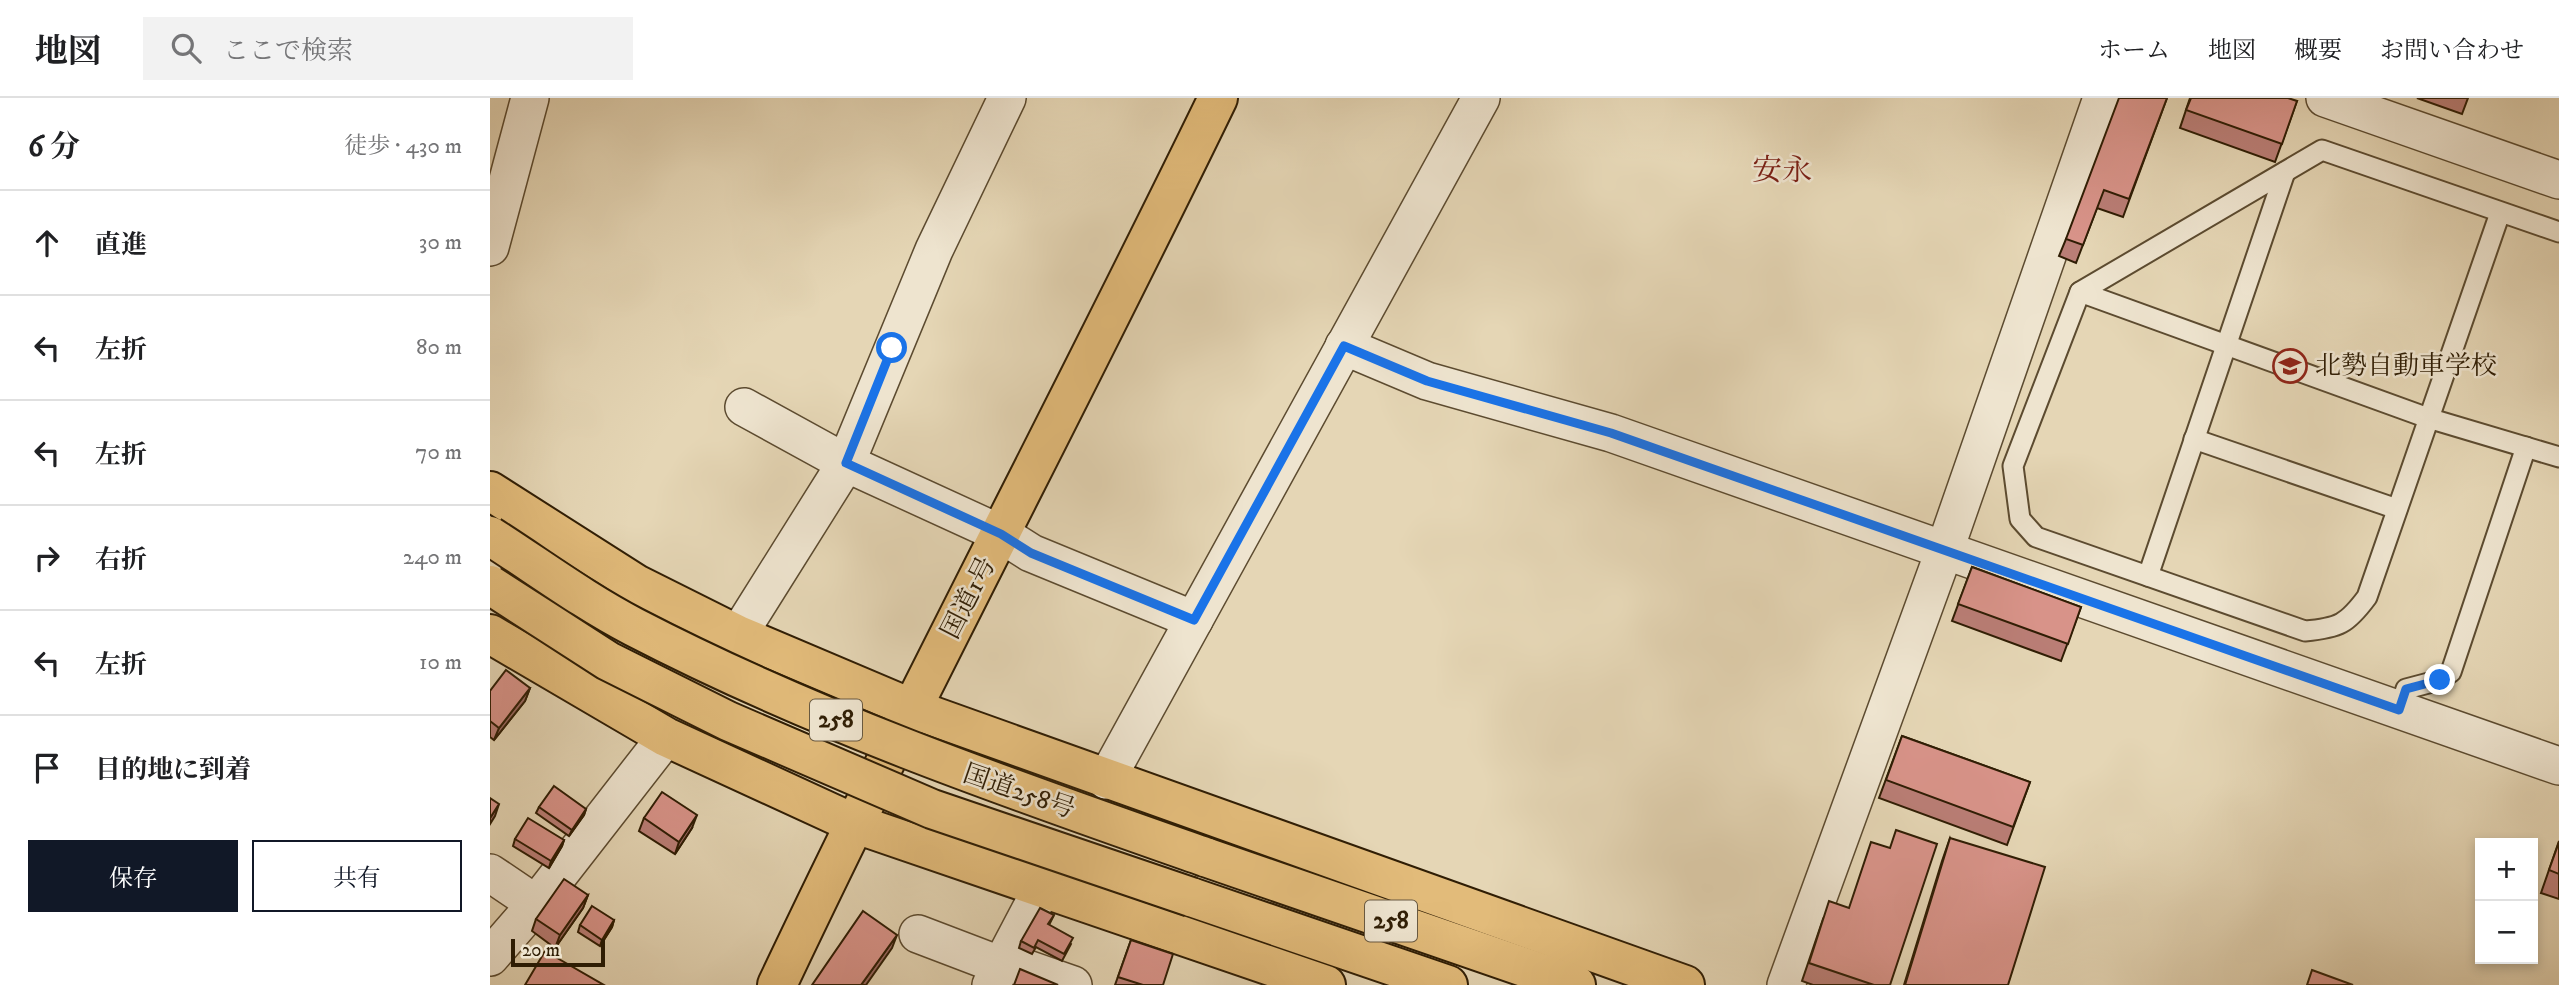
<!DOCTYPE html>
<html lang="ja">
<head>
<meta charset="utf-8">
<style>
  body { margin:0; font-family:"IM FELL DW Pica","Noto Serif JP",serif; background:#f2f2f2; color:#202124 }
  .controls { position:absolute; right:21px; bottom:21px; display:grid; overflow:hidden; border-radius:0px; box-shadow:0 4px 10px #0003 }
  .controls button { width:63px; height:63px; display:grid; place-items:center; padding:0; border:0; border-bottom:2px solid #e0e0e0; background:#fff; color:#202124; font:35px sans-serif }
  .scale { position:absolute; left:21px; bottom:18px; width:94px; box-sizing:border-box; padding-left:7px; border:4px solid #2f1d04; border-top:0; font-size:19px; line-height:24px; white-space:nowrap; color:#2f1d04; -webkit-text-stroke:5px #eee4cf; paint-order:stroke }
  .stop { position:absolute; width:21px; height:21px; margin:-16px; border:5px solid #1a73e8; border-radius:50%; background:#fff }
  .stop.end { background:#1a73e8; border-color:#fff; box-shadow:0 2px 7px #0008 }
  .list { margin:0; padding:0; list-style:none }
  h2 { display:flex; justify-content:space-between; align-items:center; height:91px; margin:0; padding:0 28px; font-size:30px }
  h2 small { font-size:23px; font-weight:400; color:#757577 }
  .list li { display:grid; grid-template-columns:46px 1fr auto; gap:21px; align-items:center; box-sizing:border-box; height:105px; padding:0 28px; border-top:2px solid #e0e0e0 }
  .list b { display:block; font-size:26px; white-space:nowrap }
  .list em { font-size:23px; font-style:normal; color:#757577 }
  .actions { display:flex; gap:14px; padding:21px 28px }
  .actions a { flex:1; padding:16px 0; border:2px solid #111827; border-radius:0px; text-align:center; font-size:24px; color:#111827 }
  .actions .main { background:#111827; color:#fff }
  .icon { flex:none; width:38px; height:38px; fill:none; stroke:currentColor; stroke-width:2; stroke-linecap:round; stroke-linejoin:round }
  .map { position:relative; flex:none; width:2069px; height:887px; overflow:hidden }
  header { display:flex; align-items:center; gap:42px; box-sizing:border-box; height:98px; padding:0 35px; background:#fff; border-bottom:2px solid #e0e0e0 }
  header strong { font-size:33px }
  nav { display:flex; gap:38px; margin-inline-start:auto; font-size:24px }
  .search { width:490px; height:63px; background:#f2f2f2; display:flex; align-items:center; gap:18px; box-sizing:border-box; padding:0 24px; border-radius:0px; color:#757577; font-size:26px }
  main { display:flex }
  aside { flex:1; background:#fff }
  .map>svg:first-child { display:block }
</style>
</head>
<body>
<header>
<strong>地図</strong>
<div class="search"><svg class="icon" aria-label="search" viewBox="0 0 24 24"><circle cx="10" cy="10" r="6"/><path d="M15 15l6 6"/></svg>ここで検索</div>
<nav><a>ホーム</a><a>地図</a><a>概要</a><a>お問い合わせ</a></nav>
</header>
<main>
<aside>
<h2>6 分<small>徒歩 · 430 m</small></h2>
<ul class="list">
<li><svg class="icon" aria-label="ahead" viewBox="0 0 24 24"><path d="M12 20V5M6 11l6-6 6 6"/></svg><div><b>直進</b></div><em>30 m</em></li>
<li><svg class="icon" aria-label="left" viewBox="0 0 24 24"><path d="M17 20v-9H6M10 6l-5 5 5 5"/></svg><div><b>左折</b></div><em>80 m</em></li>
<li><svg class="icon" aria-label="left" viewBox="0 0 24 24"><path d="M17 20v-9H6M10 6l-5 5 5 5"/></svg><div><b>左折</b></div><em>70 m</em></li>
<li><svg class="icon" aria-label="right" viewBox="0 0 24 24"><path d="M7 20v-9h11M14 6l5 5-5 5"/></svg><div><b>右折</b></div><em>240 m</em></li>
<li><svg class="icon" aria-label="left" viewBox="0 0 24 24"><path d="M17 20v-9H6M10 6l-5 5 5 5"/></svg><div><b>左折</b></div><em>10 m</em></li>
<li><svg class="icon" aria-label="arrive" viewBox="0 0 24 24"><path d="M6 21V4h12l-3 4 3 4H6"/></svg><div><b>目的地に到着</b></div></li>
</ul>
<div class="actions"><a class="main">保存</a><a>共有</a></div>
</aside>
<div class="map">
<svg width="2069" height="887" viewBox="0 0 2069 887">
  <rect width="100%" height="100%" fill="#e5d6b5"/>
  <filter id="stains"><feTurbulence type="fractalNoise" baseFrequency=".00286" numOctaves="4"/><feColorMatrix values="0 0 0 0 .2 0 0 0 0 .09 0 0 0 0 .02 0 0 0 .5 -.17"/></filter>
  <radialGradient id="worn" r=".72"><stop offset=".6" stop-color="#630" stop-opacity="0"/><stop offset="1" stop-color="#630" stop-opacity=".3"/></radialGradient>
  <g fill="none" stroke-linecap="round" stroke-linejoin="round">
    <g stroke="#5c4b30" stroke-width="23">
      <g id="service">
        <path d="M 2010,115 L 1877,499 C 1857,526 1849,530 1815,533 L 1546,439 L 1530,421 L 1523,368 L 1590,194 L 1832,52 L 2069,134"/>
        <polyline points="1590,194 1938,320 2069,359"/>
        <polyline points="1704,341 1907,411"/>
        <polyline points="1658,478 1795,74"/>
        <polyline points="1909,612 1916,591 1950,582 1961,574 2036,349"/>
      </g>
    </g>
    <g stroke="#5c4b30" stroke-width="40">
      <g id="minor">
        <polyline points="1835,0 2069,82"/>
        <polyline points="0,149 40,0"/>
        <polyline points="854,248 937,283 1121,335 2069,668"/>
        <polyline points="254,309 356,365 511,436 541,455 704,522"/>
        <polyline points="248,537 356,365 444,152 517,0"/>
        <polyline points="616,682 991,0"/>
        <polyline points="0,775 46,806"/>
        <polyline points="428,836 512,868"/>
        <polyline points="0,859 46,806 176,639"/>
        <polyline points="514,863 583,887"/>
        <polyline points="501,887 552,790"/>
        <polyline points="1296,887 1455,451 1612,0"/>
      </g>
    </g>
    <g stroke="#2f1d04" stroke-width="42">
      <g id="trunk">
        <polyline points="0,393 146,486 248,537 423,611 1195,887"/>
        <polyline points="0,536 176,639 363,725 836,887"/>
        <polyline points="715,759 1086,887"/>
        <polyline points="701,799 958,887"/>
        <path d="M 287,887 C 428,589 584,297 728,0"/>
      </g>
    </g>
    <use href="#service" stroke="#eee4cf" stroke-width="19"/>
    <use href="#minor" stroke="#eee4cf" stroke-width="37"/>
    <use href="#trunk" stroke="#e2bb7a" stroke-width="38"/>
    <g stroke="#2f1d04" stroke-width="42" stroke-linecap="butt">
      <g id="trunk-bridge">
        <path d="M 0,438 C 47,468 94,503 144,529 C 327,624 521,691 715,759"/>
        <polyline points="0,487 118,563 238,623 442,711 701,799"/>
      </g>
    </g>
    <use href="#trunk-bridge" stroke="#e2bb7a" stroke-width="38"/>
  </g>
  <g fill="#ba7e76" stroke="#2f1d04" stroke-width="2">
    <polygon points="1677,0 1633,119 1607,110 1586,165 1569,158 1576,141"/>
    <polygon points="1700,0 1807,3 1785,64 1690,30"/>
    <polygon points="1927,0 1978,0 1972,16"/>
    <polygon points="1482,469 1591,509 1571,563 1462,523"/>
    <polygon points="40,590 35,603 4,642 0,639 0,593"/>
    <polygon points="1412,638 1540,684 1517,747 1389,700"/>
    <polygon points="49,709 96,711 94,717 79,738 46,715"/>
    <polygon points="154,720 202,730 185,756 149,733"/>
    <polygon points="1460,740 1518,887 1414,887 1452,763"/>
    <polygon points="25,741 74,742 72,748 59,770 23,748"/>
    <polygon points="2069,743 2069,801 2051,795"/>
    <polygon points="98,797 93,810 65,850 42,833 46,821"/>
    <polygon points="564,817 559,827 581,846 572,863 546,849 542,856 529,850 531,843"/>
    <polygon points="1333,821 1400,887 1323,887 1312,883"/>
    <polygon points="124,822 122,829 110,848 88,834 90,827"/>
    <polygon points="641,842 673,887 625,887"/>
  </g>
  <g fill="#976760" stroke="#2f1d04" stroke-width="2">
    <polygon points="40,590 35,603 4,642 9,630"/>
    <polygon points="9,706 5,718 0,726 0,720"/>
    <polygon points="96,711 94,717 79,738 82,732"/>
    <polygon points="207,717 202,730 185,756 189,744"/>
    <polygon points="74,742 72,748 59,770 61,763"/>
    <polygon points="98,797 93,810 65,850 70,837"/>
    <polygon points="124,822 122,829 110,848 112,842"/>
    <polygon points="407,837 402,850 376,887 371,887"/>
  </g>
  <g fill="#d89389" stroke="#2f1d04" stroke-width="2">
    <polygon points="1629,0 1677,0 1639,101 1614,92 1593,147 1576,141"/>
    <polygon points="1701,0 1798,0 1807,3 1792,46 1696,12"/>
    <polygon points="1482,469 1591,509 1578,546 1468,506"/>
    <polygon points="16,572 40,590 9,630 0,623 0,593"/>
    <polygon points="1412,638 1540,684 1523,729 1396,682"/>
    <polygon points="64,688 96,711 82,732 49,709"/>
    <polygon points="172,694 207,717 189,744 154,720"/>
    <polygon points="0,700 9,706 0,720"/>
    <polygon points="38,720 74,742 61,763 25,741"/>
    <polygon points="1406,732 1447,746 1400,887 1384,887 1319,865 1339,803 1359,810 1381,744 1400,750"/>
    <polygon points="1460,740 1555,769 1518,887 1415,887"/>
    <polygon points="2069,744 2069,776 2059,772"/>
    <polygon points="74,781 98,797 70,837 46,821"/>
    <polygon points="102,808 124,822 112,842 90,827"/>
    <polygon points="550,810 564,817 558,826 583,840 574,856 548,842 544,850 531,843"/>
    <polygon points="373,813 407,837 371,887 322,887"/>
    <polygon points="641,842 683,856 673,887 653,887 628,879"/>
    <polygon points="55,853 114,887 35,887"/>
    <polygon points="530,871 568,887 524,887"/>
    <polygon points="1822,872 1863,887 1817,887"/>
  </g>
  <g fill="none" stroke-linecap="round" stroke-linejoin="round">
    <polyline stroke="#1a73e8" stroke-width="9" points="402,250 356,365 511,436 541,455 704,522 854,248 937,283 1121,335 1909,612 1916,591 1950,582"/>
  </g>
  <defs>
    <g id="school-ring" transform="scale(1.75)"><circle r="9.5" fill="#eee4cf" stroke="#8f2418" stroke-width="1.5"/><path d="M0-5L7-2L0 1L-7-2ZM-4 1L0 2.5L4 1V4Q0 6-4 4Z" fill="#8f2418"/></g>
  </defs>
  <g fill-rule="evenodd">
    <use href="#school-ring" x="1800" y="268"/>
  </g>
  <g text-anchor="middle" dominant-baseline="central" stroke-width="5" stroke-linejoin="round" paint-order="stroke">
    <g fill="#eee4cf" stroke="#685941" stroke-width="2">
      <rect x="320" y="601.5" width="52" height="41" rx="5"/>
      <rect x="875" y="802.5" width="52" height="41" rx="5"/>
    </g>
    <g font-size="24" font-weight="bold" fill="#2f1d04">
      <text x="346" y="622">258</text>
      <text x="901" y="823">258</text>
    </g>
    <g font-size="26" fill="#2f1d04" stroke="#eee4cf" text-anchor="start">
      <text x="1825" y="268">北勢自動車学校</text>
    </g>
    <g font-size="26" fill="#2f1d04" stroke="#eee4cf">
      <text transform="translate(479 500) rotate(-63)">国道1号</text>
      <text transform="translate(529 694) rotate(19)">国道258号</text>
    </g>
    <g font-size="30" fill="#7a1f14" stroke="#eee4cf">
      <text x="1292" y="73">安永</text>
    </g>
  </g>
  <rect width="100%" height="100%" filter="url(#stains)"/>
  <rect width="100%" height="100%" fill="url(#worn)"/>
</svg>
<div class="controls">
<button>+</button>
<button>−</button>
</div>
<div class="scale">20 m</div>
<div class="stop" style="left:402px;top:250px"></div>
<div class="stop end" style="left:1950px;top:582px"></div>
</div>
</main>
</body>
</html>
